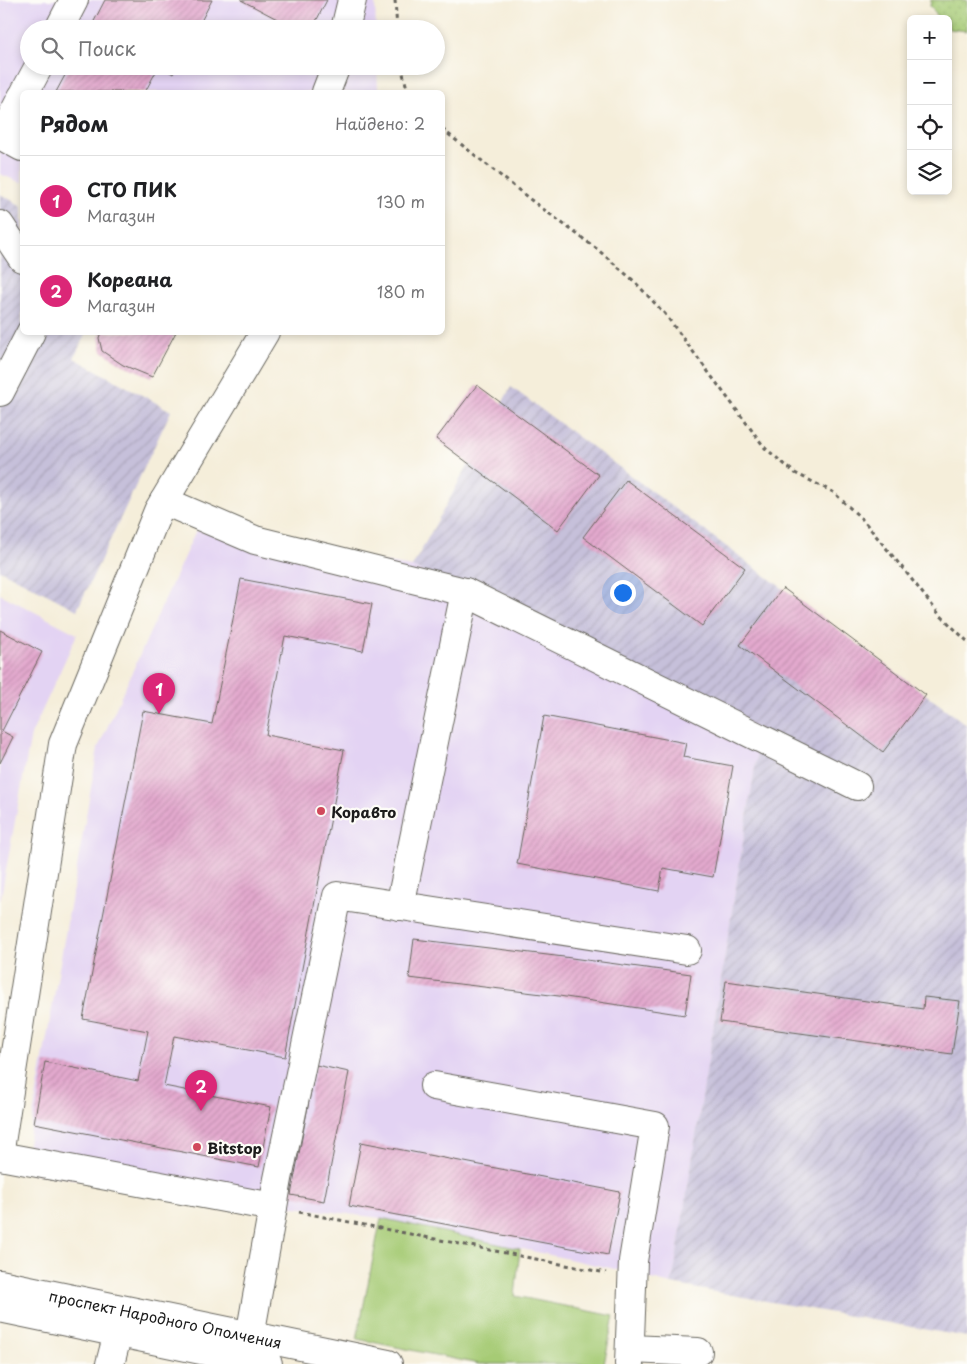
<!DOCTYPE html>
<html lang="ru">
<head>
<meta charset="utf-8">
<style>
  body { margin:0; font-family:"Playpen Sans",sans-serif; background:#f6f6f6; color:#202124 }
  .controls { position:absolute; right:15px; top:15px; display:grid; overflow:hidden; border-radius:8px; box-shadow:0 2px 8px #0003 }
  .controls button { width:45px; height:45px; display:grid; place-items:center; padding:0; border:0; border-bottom:1px solid #e0e0e0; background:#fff; color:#202124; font:25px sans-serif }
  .you { position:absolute; left:622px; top:592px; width:18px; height:18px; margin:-12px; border:4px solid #fff; border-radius:50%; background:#1a73e8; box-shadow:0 0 0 8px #1a73e833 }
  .badge { display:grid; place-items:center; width:32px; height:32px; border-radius:50%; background:#db2777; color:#fff; font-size:16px; font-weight:700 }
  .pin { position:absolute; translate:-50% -41px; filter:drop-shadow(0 1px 2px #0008) }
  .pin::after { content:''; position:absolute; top:26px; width:18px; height:15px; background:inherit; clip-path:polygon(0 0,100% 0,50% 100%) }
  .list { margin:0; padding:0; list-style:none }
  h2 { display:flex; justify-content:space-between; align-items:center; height:65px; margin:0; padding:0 20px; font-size:21px }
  h2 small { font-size:16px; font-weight:400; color:#757577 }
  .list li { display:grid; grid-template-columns:32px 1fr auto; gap:15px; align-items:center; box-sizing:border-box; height:90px; padding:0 20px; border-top:1px solid #e0e0e0 }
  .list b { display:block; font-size:19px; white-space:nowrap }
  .list p { margin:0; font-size:16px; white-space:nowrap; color:#757577 }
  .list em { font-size:16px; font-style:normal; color:#757577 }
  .icon { flex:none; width:28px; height:28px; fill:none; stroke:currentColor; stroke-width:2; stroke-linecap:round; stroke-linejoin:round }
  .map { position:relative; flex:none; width:967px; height:1364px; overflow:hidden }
  .search { position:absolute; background:#fff; box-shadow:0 2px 8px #0003; left:20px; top:20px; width:425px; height:55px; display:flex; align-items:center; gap:12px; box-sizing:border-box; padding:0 18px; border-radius:28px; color:#757577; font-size:19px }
  .panel { position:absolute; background:#fff; box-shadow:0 2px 8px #0003; left:20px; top:90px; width:425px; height:245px; border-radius:8px }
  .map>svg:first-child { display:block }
</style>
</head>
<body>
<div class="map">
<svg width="967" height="1364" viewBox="0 0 967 1364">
  <defs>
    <pattern id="industrial-furrows" width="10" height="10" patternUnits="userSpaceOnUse" patternTransform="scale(1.25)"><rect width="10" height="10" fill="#c6c0da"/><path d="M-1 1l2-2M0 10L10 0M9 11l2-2" fill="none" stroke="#aaa4ba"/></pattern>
    <pattern id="park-dots" width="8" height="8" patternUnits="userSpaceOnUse" patternTransform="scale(1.25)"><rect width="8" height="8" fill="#a6cb75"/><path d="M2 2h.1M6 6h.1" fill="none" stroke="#8eae65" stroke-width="1.8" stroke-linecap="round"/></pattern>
    <pattern id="building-hatch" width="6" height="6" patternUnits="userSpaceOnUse" patternTransform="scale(1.25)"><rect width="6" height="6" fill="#e3a9ce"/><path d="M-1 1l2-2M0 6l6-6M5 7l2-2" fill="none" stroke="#c291b0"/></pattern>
  </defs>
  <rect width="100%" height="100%" fill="#fdfcf7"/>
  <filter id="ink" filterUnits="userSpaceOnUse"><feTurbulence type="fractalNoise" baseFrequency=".02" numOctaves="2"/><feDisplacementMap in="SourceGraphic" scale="10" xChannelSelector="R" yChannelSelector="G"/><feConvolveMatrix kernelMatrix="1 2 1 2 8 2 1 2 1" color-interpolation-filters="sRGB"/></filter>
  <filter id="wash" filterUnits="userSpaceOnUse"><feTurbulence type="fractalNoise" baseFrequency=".0096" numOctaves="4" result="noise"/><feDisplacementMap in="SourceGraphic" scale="20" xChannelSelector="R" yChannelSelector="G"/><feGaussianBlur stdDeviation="1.12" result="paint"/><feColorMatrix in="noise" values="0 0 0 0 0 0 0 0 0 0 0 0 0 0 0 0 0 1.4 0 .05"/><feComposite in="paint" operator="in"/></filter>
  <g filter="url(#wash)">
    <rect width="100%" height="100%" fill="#f5eeda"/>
    <g fill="#e3d3f3">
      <polygon points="0,0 375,0 376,29 29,29 29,66 377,66 378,92 22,92 22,183 0,174"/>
      <polygon points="196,530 412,567 761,730 675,1267 671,1284 610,1268 381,1218 23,1172 98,748"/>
      <polygon points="0,594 77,634 31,735 0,902"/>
    </g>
    <g fill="url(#industrial-furrows)">
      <polygon points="0,194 22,206 22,332 86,333 74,358 171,411 77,610 0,570"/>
      <polygon points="511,387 967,725 967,1337 671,1284 675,1267 761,730 412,567"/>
    </g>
    <polygon fill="#a6cb75" stroke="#617448" points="381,1218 520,1249 515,1296 614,1316 604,1364 479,1364 357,1339"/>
    <polygon fill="url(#park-dots)" stroke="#617448" points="931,0 967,0 967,31 949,29 948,19 940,19 930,6"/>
    <g id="blocks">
      <g fill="url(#building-hatch)">
        <polygon points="105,0 212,0 197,29 90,29"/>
        <polygon points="241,0 327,0 312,29 296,29"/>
        <polygon points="70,66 159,66 145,92 56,92"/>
        <polygon points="160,66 177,66 173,74"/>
        <polygon points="101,332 176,332 152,377 123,365 102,351 99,338"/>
        <polygon points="477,385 599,475 558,530 436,439"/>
        <polygon points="626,480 745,568 702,626 583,537"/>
        <polygon points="241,579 372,604 363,651 285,636 266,735 344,750 285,1057 174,1036 164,1086 271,1107 259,1167 34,1123 45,1062 138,1081 148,1031 83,1019 143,711 212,724"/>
        <polygon points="783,588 926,695 883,752 740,645"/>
        <polygon points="0,630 42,652 2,731 13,737 0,763"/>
        <polygon points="544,716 686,743 683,757 733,766 713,877 663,868 659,891 517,864"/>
        <polygon points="414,939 564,957 691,974 685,1015 559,996 409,978"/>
        <polygon points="726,981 923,1009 924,997 960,1001 952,1054 720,1022"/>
        <polygon points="316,1065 349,1072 324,1201 291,1195"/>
        <polygon points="361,1142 620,1192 608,1255 349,1206"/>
      </g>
    </g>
  </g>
  <g filter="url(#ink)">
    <use href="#blocks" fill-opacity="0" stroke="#68665e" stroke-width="1"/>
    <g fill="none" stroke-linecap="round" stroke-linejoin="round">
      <g stroke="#68665e" stroke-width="30">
        <g id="minor">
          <polyline points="59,29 74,0"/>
          <polyline points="345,29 352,0"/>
          <polyline points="25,92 39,66"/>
          <polyline points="326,92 336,66"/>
          <polyline points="22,97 2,136 22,147"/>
          <polyline points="0,225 22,258"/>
          <polyline points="0,392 31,332"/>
          <polyline points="164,501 255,540 465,592 857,786"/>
          <polyline points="400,906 465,592"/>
          <polyline points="434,1086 655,1126 633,1261 629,1364"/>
          <polyline points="0,1149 63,744 158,511 265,332"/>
          <polyline points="0,1156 273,1207"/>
          <polyline points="250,1336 278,1179 337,896 687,950"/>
          <polyline points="631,1349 698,1352"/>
          <polyline points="110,1364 118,1333"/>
        </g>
      </g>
      <g stroke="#68665e" stroke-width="30">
        <g id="major">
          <path id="s1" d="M 0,1284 L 388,1364"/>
          <polyline points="0,1308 268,1364"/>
        </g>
      </g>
      <g stroke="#68665e" stroke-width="3" stroke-dasharray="4 4" stroke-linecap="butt">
        <polyline points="395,0 397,29"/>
        <polyline points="401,66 408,92"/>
        <polyline points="442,129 531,200 597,249 634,281 665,314 765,448 795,473 833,492 863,520 905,571 939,614 967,641"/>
        <polyline points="299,1212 606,1273"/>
      </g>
      <use href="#minor" stroke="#fff" stroke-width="28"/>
      <use href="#major" stroke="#fff" stroke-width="28"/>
    </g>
  </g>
  <g fill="#d1495b" stroke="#fdfcf7" stroke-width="2">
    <circle cx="321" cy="811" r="5"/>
    <circle cx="197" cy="1147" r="5"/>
  </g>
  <g text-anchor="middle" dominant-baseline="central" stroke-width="4.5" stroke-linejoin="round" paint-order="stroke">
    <g font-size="15" font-weight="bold" fill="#1c1c1c" stroke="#fdfcf7" text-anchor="start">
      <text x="331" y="811">Коравто</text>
      <text x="207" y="1147">Bitstop</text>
    </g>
    <g font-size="15" fill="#1c1c1c" stroke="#fdfcf7">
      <text stroke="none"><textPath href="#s1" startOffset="169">проспект Народного Ополчения</textPath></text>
    </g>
  </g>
</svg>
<div class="controls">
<button>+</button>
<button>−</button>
<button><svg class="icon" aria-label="locate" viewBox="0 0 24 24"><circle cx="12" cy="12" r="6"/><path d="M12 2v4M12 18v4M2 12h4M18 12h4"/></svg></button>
<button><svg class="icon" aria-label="layers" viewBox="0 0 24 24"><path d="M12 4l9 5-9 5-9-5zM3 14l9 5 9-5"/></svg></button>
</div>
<div class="you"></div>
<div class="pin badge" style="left:159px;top:714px">1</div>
<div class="pin badge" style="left:201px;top:1111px">2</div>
<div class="search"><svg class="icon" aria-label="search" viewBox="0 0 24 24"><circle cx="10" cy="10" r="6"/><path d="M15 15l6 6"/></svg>Поиск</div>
<section class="panel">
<h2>Рядом<small>Найдено: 2</small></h2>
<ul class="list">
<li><span class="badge">1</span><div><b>СТО ПИК</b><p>Магазин</p></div><em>130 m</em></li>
<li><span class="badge">2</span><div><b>Кореана</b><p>Магазин</p></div><em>180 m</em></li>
</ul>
</section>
</div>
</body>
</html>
